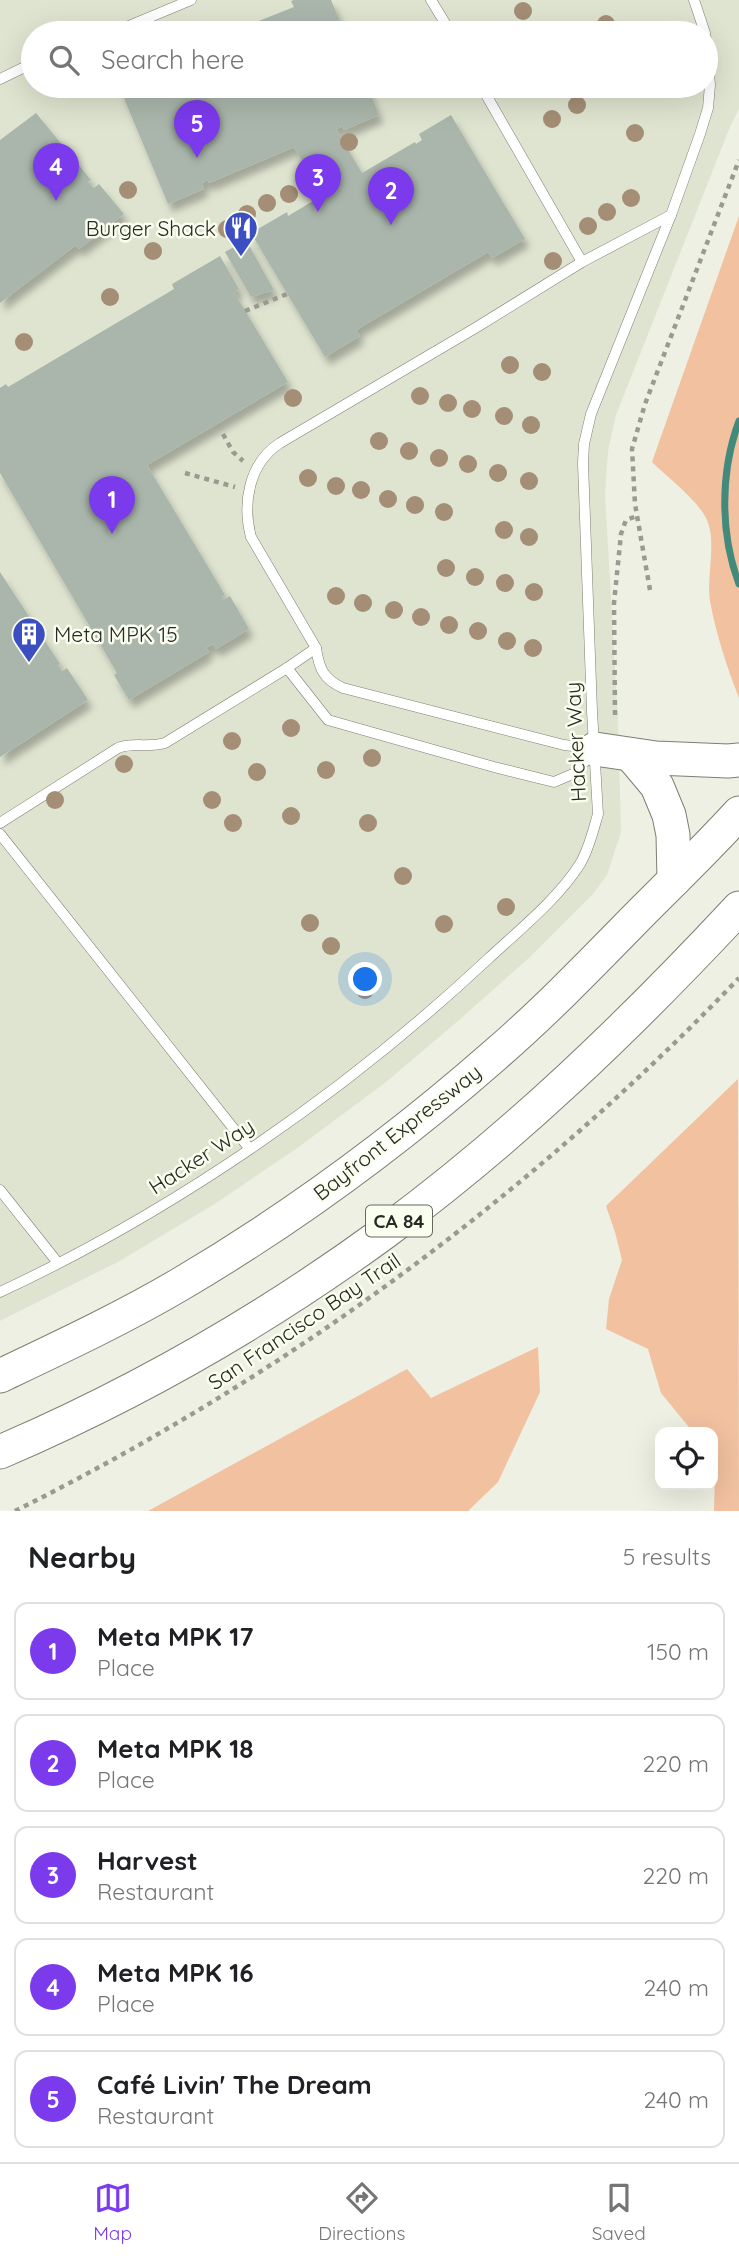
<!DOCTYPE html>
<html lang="en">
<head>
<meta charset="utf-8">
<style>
  body { margin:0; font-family:Quicksand,sans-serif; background:#f2f2f2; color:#202124 }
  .controls { position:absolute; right:21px; bottom:21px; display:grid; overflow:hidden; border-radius:14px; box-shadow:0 7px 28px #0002 }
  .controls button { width:63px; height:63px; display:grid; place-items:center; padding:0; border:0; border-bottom:2px solid #e0e0e0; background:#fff; color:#202124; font:35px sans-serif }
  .you { position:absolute; left:366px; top:980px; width:24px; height:24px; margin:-18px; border:5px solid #fff; border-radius:50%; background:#1a73e8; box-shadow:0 0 0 10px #1a73e833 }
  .badge { display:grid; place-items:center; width:46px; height:46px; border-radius:50%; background:#7c3aed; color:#fff; font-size:23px; font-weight:700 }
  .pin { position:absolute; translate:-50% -58px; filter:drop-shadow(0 2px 4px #0008) }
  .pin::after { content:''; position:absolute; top:37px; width:24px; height:21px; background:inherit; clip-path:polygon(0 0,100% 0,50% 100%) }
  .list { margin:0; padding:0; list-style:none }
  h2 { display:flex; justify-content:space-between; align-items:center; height:91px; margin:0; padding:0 28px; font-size:30px }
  h2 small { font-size:23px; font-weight:400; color:#757577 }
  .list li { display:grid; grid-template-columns:46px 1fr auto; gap:21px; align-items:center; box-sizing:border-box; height:98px; margin:0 14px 14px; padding:0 14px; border:2px solid #e0e0e0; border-radius:14px }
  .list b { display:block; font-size:26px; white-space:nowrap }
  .list p { margin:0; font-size:23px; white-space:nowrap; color:#757577 }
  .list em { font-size:23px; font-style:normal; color:#757577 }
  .icon { flex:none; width:38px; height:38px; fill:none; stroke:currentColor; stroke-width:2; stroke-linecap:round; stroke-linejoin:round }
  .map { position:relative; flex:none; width:739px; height:1511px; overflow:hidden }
  .search { position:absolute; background:#fff; box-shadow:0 7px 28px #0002; left:21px; right:21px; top:21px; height:77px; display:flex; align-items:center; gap:18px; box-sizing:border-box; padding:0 24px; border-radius:38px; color:#757577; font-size:26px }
  .sheet { height:651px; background:#fff }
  nav { display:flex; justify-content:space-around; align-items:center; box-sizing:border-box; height:98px; border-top:2px solid #e0e0e0; background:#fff; font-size:19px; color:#757577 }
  nav a { display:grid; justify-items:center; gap:4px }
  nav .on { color:#7c3aed }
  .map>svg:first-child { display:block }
</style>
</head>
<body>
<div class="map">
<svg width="739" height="1511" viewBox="0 0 739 1511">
  <defs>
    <filter id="shadow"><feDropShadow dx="4.5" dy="8" stdDeviation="3.5" flood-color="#0004"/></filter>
  </defs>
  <rect width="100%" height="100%" fill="#edf0e2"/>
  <path fill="#dfe4d0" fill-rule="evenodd" d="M 0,0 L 739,0 L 739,109 L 730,127 L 616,415 L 608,451 L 605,494 L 618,721 L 621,832 L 607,875 L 593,894 L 530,957 L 458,1021 L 386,1082 L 296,1149 L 213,1205 L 118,1262 L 0,1321 ZM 33,33 L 706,33 L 706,86 L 33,86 Z"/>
  <g fill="#f1c1a0">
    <path d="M 739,216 L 739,698 C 727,667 716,634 710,601 C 706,577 717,543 707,520 C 698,500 668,478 652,462 Z"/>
    <polygon points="738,1079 739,1511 714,1511 715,1472 713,1467 713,1432 693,1432 661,1393 648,1349 606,1329 609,1299 622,1260 615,1232 606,1206"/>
    <polygon points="538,1347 540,1392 498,1482 468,1511 148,1511 407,1369 431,1398"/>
  </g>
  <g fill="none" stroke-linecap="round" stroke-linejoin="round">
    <path stroke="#448a7c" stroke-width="7" d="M 739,421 C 720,472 720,534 739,584"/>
  </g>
  <g fill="#aab6ac" filter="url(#shadow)">
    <polygon points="294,0 331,0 345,33 228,33 294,7 291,1"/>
    <polygon points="119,86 367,86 379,115 344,130 343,126 336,129 362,173 415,142 416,144 422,140 419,134 451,115 525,239 492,258 488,252 356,330 360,336 325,357 251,233 287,212 288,216 323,195 294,147 209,183 208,180 202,183 204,189 168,204"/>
    <polygon points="36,113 91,180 88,182 94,188 99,184 124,214 79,249 76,245 0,303 0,140"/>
    <polygon points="246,240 274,290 251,297 225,252"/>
    <polygon points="220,256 239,289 234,292 288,382 147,465 225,595 222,597 223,600 230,596 249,629 216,649 213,644 206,648 209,652 129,700 114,675 117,673 0,473 0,388 6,384 8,387 174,289 172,284"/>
    <polygon points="0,572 60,664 58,665 62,671 67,668 88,700 0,757"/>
  </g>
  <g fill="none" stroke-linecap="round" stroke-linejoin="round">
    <g stroke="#7c7f73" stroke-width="11">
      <g id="lane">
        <polyline points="431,0 451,33"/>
        <polyline points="694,0 705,33"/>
        <polyline points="112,33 191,0"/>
        <polyline points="0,79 33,63"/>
        <polyline points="481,86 582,262"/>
        <polyline points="287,668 328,720 494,767 554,782 575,773 593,752"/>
        <path d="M 591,748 L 564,745 L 343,688 C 323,679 319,668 316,648 L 251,537 C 242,503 249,463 280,443 L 477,327 L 582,262 L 671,215"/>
        <path d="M 0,823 L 118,748 C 133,742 149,748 165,743 L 287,668 L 316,648"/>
        <polyline points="0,834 249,1148"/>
        <polyline points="0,1190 58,1263"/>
        <path d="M 0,1292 C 176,1210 347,1091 488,959 C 518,931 558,899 580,864 C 589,849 593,831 598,814 L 592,711 L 583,463 L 584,444 L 591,414 L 671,215 L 700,134 L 708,108 L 710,85 L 706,38"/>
      </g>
    </g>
    <g stroke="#7c7f73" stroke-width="35">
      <g id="highway">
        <polyline points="595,749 656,758 728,761 739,760"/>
        <polyline points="631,755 657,786 669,815 673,835 674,880"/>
        <path d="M 0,1376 C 61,1347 121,1319 179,1285 C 291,1219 397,1141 495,1055 C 547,1010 595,960 643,911 C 675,879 708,847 739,813"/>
        <path d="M 0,1452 C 135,1394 266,1319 385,1232 C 514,1137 630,1025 739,908"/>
      </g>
    </g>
    <g stroke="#999b91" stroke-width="4.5" stroke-dasharray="5 5" stroke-linecap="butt">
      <polyline points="245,311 287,294"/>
      <polyline points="223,434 233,452 243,461"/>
      <polyline points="185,473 235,487"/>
      <polyline points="650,590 635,504 632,449 645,404 739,160"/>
      <polyline points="615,715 614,603 621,534 626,520 637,516"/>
      <path d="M 15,1511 C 284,1377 531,1195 739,978"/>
    </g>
    <use href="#lane" stroke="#fff" stroke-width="10"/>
    <use href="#highway" stroke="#fff" stroke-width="33"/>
  </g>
  <g fill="#a48e75">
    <circle cx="523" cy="11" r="9"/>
    <circle cx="606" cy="24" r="9"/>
    <circle cx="577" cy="105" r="9"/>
    <circle cx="552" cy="119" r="9"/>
    <circle cx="635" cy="133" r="9"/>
    <circle cx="349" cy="142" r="9"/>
    <circle cx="128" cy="190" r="9"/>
    <circle cx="289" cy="194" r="9"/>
    <circle cx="631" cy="198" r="9"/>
    <circle cx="267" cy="203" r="9"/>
    <circle cx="607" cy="212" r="9"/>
    <circle cx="247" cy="214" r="9"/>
    <circle cx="588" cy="226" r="9"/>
    <circle cx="227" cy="229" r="9"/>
    <circle cx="153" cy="251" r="9"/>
    <circle cx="553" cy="261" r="9"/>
    <circle cx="110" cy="297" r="9"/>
    <circle cx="24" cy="342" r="9"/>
    <circle cx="510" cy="365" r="9"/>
    <circle cx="542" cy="372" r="9"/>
    <circle cx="420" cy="396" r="9"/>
    <circle cx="293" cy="398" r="9"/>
    <circle cx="448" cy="403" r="9"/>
    <circle cx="472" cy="409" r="9"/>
    <circle cx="504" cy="416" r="9"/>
    <circle cx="531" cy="425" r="9"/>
    <circle cx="379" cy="441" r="9"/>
    <circle cx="409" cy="451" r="9"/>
    <circle cx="439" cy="458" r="9"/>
    <circle cx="468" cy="464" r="9"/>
    <circle cx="498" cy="473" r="9"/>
    <circle cx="308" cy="478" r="9"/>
    <circle cx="529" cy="481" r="9"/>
    <circle cx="336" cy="486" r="9"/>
    <circle cx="361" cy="490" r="9"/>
    <circle cx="388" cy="499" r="9"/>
    <circle cx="415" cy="505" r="9"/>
    <circle cx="444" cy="512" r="9"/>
    <circle cx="504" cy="530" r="9"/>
    <circle cx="529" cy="537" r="9"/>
    <circle cx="446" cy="568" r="9"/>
    <circle cx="475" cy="577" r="9"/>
    <circle cx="505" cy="583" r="9"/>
    <circle cx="534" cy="592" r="9"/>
    <circle cx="336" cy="596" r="9"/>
    <circle cx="363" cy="603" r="9"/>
    <circle cx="394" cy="610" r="9"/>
    <circle cx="421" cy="617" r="9"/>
    <circle cx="449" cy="625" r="9"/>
    <circle cx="478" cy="631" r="9"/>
    <circle cx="507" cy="641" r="9"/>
    <circle cx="533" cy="648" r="9"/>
    <circle cx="291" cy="728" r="9"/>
    <circle cx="232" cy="741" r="9"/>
    <circle cx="372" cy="758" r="9"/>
    <circle cx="124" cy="764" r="9"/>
    <circle cx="326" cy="770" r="9"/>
    <circle cx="257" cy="772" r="9"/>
    <circle cx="55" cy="800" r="9"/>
    <circle cx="212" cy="800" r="9"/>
    <circle cx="291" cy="816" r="9"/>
    <circle cx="233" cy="823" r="9"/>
    <circle cx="368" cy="823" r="9"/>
    <circle cx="403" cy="876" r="9"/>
    <circle cx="506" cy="907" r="9"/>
    <circle cx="310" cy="923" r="9"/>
    <circle cx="444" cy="924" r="9"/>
    <circle cx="331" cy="946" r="9"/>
    <circle cx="365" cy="990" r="9"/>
  </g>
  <defs>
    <g id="restaurant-pin" transform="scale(1.75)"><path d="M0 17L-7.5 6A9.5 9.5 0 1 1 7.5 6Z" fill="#3c4fc2" stroke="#fafeef"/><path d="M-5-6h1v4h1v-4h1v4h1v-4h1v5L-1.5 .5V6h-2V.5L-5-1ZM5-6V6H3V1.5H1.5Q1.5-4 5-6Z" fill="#fff"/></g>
    <g id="building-pin" transform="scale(1.75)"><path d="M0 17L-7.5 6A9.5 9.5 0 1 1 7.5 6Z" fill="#3c4fc2" stroke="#fafeef"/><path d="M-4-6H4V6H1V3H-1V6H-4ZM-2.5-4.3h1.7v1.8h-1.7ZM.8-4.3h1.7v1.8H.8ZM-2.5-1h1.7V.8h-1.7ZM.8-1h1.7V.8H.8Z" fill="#fff"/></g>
  </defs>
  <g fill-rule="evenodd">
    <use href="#restaurant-pin" x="241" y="228"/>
    <use href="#building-pin" x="29" y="634"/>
  </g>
  <g text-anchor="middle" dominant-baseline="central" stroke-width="5" stroke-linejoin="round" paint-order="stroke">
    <rect fill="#fafeef" stroke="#676961" stroke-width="2" x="366" y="1205.5" width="66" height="31" rx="5"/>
    <g font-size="19" font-weight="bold" fill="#282924">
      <text x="399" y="1221">CA 84</text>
    </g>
    <g font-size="21" fill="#282924" stroke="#fafeef" text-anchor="end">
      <text x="216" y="228">Burger Shack</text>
      <text x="54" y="634" text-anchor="start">Meta MPK 15</text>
    </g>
    <g font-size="21" fill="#282924" stroke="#fafeef">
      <text transform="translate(575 742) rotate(-93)">Hacker Way</text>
      <text transform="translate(397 1132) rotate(-38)">Bayfront Expressway</text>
      <text transform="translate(201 1156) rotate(-33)">Hacker Way</text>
      <text transform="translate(304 1321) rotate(-34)">San Francisco Bay Trail</text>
    </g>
  </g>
</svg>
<div class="controls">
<button><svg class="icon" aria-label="locate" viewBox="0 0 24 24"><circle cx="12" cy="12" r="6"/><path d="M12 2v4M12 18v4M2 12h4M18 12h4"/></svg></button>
</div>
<div class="you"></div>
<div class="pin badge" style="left:112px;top:534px">1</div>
<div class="pin badge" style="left:391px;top:225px">2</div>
<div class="pin badge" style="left:318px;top:212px">3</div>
<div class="pin badge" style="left:56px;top:201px">4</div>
<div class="pin badge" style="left:197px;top:158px">5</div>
<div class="search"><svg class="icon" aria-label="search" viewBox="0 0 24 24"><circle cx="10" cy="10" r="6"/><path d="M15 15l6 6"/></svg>Search here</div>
</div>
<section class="sheet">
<h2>Nearby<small>5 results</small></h2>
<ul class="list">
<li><span class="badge">1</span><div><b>Meta MPK 17</b><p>Place</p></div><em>150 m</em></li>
<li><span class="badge">2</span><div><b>Meta MPK 18</b><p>Place</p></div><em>220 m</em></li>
<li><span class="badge">3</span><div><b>Harvest</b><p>Restaurant</p></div><em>220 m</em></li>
<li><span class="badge">4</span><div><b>Meta MPK 16</b><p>Place</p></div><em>240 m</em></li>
<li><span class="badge">5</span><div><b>Café Livin' The Dream</b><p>Restaurant</p></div><em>240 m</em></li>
</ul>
</section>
<nav>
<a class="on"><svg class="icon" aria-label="map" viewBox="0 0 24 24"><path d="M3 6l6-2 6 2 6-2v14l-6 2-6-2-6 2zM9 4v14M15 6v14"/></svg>Map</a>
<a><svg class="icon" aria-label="directions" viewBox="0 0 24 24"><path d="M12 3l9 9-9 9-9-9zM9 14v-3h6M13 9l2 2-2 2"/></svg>Directions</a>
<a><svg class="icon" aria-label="saved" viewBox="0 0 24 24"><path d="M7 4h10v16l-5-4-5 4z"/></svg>Saved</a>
</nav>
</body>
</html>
